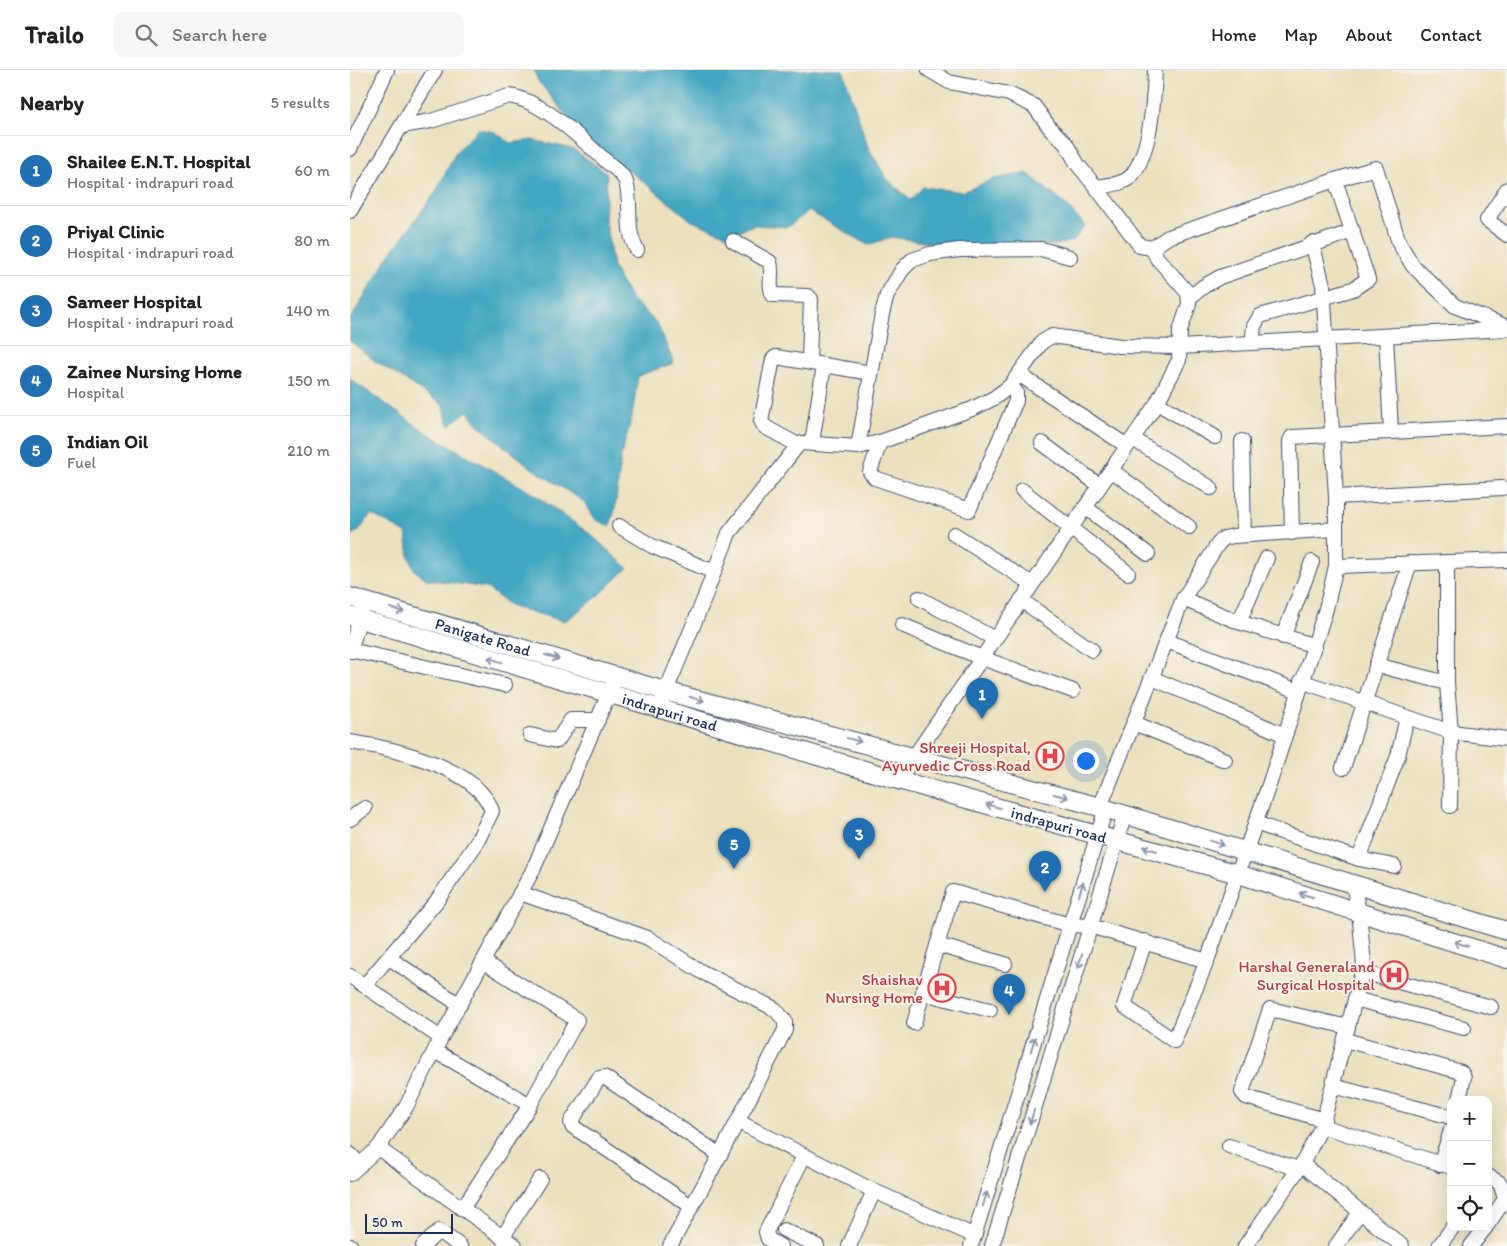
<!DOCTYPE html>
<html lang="en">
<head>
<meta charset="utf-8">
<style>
  body { margin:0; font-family:Itim,sans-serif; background:#f6f6f6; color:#222 }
  .controls { position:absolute; right:15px; bottom:15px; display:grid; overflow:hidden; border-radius:10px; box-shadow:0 5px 20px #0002 }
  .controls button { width:45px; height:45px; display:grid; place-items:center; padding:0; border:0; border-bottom:1px solid #e0e0e0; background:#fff; color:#222; font:25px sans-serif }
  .scale { position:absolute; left:15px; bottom:12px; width:88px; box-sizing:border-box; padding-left:5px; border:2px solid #1b2f5e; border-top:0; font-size:14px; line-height:18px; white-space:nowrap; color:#1b2f5e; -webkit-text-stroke:4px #f7f3e8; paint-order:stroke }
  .you { position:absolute; left:735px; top:690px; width:18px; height:18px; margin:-12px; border:4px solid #fff; border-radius:50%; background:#1a73e8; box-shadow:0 0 0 8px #1a73e833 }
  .badge { display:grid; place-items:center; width:32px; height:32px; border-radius:50%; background:#1f6fb2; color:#fff; font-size:16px; font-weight:700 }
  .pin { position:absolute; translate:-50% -41px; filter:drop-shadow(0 1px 2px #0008) }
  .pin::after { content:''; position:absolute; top:26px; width:18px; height:15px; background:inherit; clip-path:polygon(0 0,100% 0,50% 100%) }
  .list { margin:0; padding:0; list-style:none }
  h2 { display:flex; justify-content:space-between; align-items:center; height:65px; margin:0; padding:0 20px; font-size:21px }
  h2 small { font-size:16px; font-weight:400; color:#767676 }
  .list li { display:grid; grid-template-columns:32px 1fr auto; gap:15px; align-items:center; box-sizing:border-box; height:70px; padding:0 20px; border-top:1px solid #e0e0e0 }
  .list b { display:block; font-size:19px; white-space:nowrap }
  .list p { margin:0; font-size:16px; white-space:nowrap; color:#767676 }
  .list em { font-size:16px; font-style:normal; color:#767676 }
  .icon { flex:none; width:28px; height:28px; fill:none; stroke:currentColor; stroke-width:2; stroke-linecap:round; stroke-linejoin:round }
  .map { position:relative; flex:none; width:1157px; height:1176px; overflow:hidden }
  header { display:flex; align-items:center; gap:30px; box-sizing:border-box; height:70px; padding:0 25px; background:#fff; border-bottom:1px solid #e0e0e0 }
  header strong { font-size:24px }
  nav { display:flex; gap:28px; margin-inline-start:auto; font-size:18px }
  .search { width:350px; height:45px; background:#f6f6f6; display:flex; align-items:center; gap:12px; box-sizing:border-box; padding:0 18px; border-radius:10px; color:#767676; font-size:19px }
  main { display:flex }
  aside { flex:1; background:#fff }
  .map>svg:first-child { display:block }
</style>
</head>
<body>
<header>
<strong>Trailo</strong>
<div class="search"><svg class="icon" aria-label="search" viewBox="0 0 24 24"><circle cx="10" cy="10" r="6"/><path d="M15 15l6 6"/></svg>Search here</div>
<nav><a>Home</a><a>Map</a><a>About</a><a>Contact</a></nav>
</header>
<main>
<aside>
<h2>Nearby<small>5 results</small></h2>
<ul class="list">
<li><span class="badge">1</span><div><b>Shailee E.N.T. Hospital</b><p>Hospital · indrapuri road</p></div><em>60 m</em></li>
<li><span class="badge">2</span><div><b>Priyal Clinic</b><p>Hospital · indrapuri road</p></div><em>80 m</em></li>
<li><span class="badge">3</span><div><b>Sameer Hospital</b><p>Hospital · indrapuri road</p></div><em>140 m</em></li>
<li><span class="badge">4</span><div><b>Zainee Nursing Home</b><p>Hospital</p></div><em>150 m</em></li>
<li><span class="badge">5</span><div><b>Indian Oil</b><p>Fuel</p></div><em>210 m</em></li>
</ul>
</aside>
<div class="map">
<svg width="1157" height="1176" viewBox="0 0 1157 1176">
  <rect width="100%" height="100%" fill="#f7f3e8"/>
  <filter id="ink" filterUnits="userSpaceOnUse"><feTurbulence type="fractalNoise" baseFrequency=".02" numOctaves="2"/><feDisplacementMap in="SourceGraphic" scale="10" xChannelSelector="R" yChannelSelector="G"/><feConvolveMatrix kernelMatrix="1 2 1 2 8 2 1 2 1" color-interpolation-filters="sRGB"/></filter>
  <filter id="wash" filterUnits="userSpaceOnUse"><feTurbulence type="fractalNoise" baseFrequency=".0096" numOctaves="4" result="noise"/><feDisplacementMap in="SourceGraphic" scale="20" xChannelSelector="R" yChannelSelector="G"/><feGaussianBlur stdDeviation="1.12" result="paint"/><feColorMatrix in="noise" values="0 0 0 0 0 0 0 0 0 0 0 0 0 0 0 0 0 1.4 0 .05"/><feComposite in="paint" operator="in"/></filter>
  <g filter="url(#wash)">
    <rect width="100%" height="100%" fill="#ebe1bf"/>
    <g fill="#43a7c3" stroke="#2f6b90">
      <polygon points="184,0 493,0 518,77 537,109 561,130 573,117 612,122 644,109 677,103 716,135 735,156 723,171 705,175 600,176 541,167 518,175 459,141 438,157 404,155 377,165 342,151 290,109 237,70 188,11"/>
      <polygon points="128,59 145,62 161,73 181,70 223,79 257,103 255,148 263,197 280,228 307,253 324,293 288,306 282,347 271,386 265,439 260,456 246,450 233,431 183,399 133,359 117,341 99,356 92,334 25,291 0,271 0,250 40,184 86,122 106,82"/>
      <polygon points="0,309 77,363 181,422 240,464 278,498 246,528 215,551 162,537 137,518 76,509 65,501 59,486 56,463 21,444 9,461 0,465"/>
    </g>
  </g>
  <g filter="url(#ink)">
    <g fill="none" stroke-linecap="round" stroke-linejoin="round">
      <g stroke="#3a4a6d" stroke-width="16">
        <g id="minor">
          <path d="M 579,0 L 599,12 L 659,24 L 684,36 L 700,58 L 716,74 L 728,95 L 746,117 C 757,115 774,115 782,105 C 801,81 804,30 805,0"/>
          <path d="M 52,56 L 81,51 L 159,26 C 193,31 230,68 255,90 C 261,96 273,103 276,112 C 283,135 274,158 287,180"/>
          <polyline points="0,79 37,0"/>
          <polyline points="985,110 1026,98 1049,173 1063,196 1105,236 1157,257"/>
          <polyline points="746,117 790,176 802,178"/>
          <polyline points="1157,119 1137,150 1157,165"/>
          <polyline points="0,141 85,0"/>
          <path d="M 383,171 L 420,192 C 423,203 418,217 423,225 L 458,226 L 461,229 L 459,292"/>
          <polyline points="839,228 854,216 870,207 1003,161"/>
          <polyline points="1036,266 1041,362"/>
          <polyline points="670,305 777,376"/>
          <polyline points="807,333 865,367"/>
          <polyline points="783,369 861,418"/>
          <polyline points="892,371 894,465"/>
          <polyline points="530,372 520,402 525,408 619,440 666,331 666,322 660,316"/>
          <polyline points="462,373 474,295"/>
          <polyline points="692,373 750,416"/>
          <polyline points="448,375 415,357 411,351 423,289 426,287 521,303"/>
          <polyline points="508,377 532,244 537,225 552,200 562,190 580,184 609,180 691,179 720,187"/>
          <polyline points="761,400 839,457"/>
          <polyline points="672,420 778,503"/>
          <polyline points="986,427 1152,418"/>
          <polyline points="735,437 798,484"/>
          <polyline points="269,456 302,476 364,502"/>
          <polyline points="942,463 940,371 942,367 1157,356"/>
          <polyline points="604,464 682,514"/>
          <polyline points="1097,492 1097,613 1101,662 1100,736"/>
          <polyline points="986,496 1157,490"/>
          <polyline points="569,528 645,569"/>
          <polyline points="833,529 889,552 965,576"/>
          <polyline points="671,530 742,580"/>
          <polyline points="889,552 917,488"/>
          <polyline points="552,555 632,588 723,621"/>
          <polyline points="933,567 962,492"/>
          <polyline points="817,571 948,621"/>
          <polyline points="0,580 155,615"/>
          <polyline points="0,581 15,531"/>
          <polyline points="1026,595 1097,613"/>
          <polyline points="802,608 935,665"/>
          <polyline points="951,611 1101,662 1157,669"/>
          <polyline points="309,638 352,534 379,463 448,375 452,373 508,377 530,372 622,339 644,328 660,316 692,272 702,266 770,276 830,277 1157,259"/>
          <polyline points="784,653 875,690"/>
          <polyline points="180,665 207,671 221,650 248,650"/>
          <path d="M 0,672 C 41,678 128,697 142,741 L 126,774 L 86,832 L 15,915"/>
          <polyline points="993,698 1060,493"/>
          <polyline points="548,710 807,333 829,290 830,261 839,234 838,223 807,188 802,178 818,167 985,110 1018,209 1003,219 910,246 904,256 902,273"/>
          <polyline points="750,737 833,529 868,474 874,468 884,466 986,459"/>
          <polyline points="0,749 15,738"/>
          <polyline points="905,753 1009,789 1044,796"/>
          <polyline points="1009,789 1048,686 1057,647"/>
          <polyline points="1003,815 1009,841 1014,895 972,1056 952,1094 1052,1176"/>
          <polyline points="170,823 298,868 352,902 425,939 435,951 435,960 370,1085"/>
          <polyline points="795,871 774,936 824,971 857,891 921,709 976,539 986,496 986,427 973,215 962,173"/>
          <polyline points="587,875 655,894"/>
          <polyline points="39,888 110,935"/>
          <polyline points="1012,902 1141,937"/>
          <polyline points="0,906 91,968"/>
          <polyline points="573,923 640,940"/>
          <polyline points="1005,929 1114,958"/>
          <polyline points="564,953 603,822 720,855 740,856 857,891"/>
          <polyline points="995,970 1111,1002 1114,1007 1109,1030"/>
          <polyline points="85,981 180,1035 227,950 134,892"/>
          <polyline points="983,1016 1101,1047"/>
          <polyline points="974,1050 896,1027 892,1022 920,939 998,957"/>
          <polyline points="389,1052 524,1121 499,1176"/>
          <polyline points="972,1056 1101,1097"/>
          <polyline points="879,1076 948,1099"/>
          <polyline points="28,1078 165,1176"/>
          <polyline points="0,1084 10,1095"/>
          <polyline points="1090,1095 1101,1060"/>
          <polyline points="0,1104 28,1078 56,1037 91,968 183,800 263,614"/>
          <polyline points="1138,1106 1150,1113 1155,1129 1138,1154"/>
          <polyline points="524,1121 625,1166"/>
          <polyline points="112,1139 180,1035"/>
          <polyline points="434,1160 467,1176"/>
          <polyline points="152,1168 190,1109"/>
          <polyline points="0,1176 1,1176"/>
          <polyline points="73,1176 89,1161 110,1176"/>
          <polyline points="320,1176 370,1085 254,1007 249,1008 221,1052 222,1056 341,1136"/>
          <polyline points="430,1176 418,1169 416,1162 454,1086"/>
          <polyline points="621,1176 756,738"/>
          <polyline points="642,1176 775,744"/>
          <polyline points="895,1176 952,1094"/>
          <polyline points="986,1176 1010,1142"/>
          <polyline points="1089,1176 1103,1157"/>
          <polyline points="1121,1176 1136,1157"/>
        </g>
      </g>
      <g stroke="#3a4a6d" stroke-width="20">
        <g id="major">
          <path id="s1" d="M 0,527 L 315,621 L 750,737 L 1157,861"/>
          <path id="s2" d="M 0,546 L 548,710 L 888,804 L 1157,889"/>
        </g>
      </g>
      <use href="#minor" stroke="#fff" stroke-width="14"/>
      <use href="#major" stroke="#fff" stroke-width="18"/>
    </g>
    <defs><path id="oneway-shaft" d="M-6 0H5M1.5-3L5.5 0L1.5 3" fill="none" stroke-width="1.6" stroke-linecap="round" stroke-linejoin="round" transform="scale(1.25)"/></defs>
    <g stroke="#8d97ae">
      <use href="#oneway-shaft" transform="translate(47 540) rotate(17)"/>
      <use href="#oneway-shaft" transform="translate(202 587) rotate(17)"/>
      <use href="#oneway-shaft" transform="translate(145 590) rotate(-163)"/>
      <use href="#oneway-shaft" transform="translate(347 629) rotate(15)"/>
      <use href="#oneway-shaft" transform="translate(504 670) rotate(15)"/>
      <use href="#oneway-shaft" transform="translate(711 726) rotate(15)"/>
      <use href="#oneway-shaft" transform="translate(643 736) rotate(-165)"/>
      <use href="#oneway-shaft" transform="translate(867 773) rotate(18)"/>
      <use href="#oneway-shaft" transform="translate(800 779) rotate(-164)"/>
      <use href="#oneway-shaft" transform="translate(731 819) rotate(-73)"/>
      <use href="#oneway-shaft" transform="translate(956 825) rotate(-163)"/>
      <use href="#oneway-shaft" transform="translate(1111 874) rotate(-162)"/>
      <use href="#oneway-shaft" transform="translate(730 891) rotate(107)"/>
      <use href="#oneway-shaft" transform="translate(683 974) rotate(-73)"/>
      <use href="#oneway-shaft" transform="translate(682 1047) rotate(107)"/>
      <use href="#oneway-shaft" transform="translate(635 1129) rotate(-73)"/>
    </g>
  </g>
  <defs>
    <g id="hospital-ring" transform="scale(1.4375)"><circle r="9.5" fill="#f7f3e8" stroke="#e0444e" stroke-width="1.5"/><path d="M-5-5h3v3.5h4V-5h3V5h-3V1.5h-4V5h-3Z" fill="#e0444e"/></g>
  </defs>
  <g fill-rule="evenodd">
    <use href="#hospital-ring" x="700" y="686"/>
    <use href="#hospital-ring" x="1044" y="905"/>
    <use href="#hospital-ring" x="592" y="918"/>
  </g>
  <g text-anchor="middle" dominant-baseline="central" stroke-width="4" stroke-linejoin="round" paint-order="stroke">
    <g font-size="16" fill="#1b2f5e" stroke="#f7f3e8">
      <text stroke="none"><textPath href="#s1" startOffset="139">Panigate Road</textPath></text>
      <text stroke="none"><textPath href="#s2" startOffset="334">indrapuri road</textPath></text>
      <text stroke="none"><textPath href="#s2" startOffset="739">indrapuri road</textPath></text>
    </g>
    <g font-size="16" fill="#be3a42" stroke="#f7f3e8" text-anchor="end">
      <text x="681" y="677">Shreeji Hospital,<tspan x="681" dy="18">Ayurvedic Cross Road</tspan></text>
      <text x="1025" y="896">Harshal Generaland<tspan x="1025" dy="18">Surgical Hospital</tspan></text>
      <text x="573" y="909">Shaishav<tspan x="573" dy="18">Nursing Home</tspan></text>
    </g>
  </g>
</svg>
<div class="controls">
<button>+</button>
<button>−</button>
<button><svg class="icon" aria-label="locate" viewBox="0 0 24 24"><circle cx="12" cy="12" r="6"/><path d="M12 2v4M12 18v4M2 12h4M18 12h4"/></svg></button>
</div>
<div class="scale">50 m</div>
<div class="you"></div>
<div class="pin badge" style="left:632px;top:649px">1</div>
<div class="pin badge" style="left:695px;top:822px">2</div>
<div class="pin badge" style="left:509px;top:789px">3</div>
<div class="pin badge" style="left:659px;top:945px">4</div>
<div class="pin badge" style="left:384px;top:799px">5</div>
</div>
</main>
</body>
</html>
